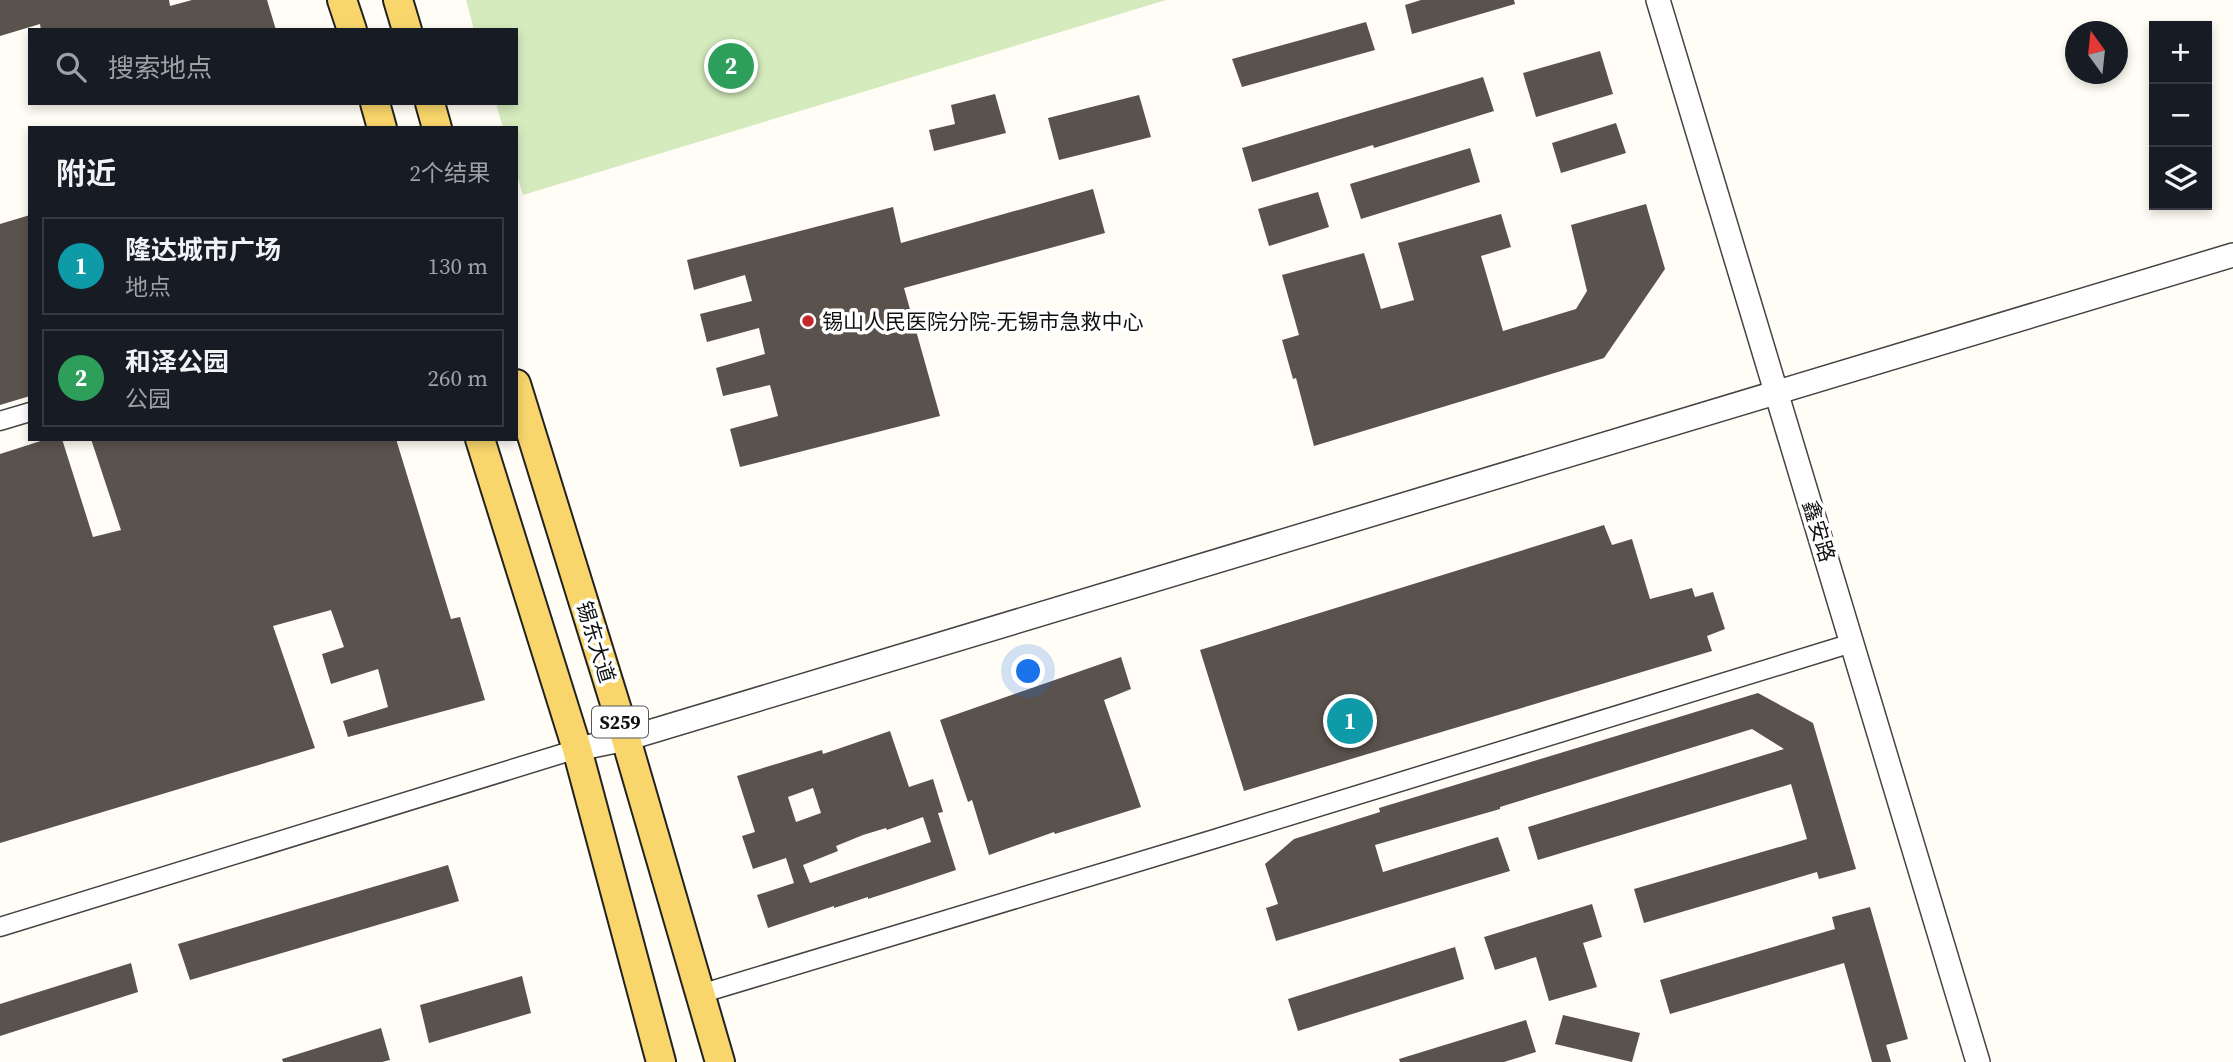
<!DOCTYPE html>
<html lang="zh">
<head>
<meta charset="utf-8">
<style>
  body { margin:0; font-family:"Source Serif 4","Noto Sans SC",serif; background:#242831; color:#f1f3f6 }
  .controls { position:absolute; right:21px; top:21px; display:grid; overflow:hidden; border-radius:0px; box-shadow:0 4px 10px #0003 }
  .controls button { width:63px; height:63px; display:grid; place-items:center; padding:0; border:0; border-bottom:2px solid #363941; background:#171b24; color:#f1f3f6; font:35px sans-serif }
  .compass { position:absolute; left:2065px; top:21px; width:63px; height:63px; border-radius:50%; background:#171b24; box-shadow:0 4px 10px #0003; rotate:345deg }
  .you { position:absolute; left:1029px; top:672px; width:24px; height:24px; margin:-18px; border:5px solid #fff; border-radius:50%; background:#1a73e8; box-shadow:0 0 0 10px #1a73e833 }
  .badge { display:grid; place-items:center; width:46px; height:46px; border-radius:50%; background:#ea580c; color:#fff; font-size:23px; font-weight:700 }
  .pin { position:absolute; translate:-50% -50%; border:4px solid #fff; box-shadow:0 2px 7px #0006 }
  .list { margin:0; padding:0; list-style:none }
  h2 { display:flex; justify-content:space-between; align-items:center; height:91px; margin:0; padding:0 28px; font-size:30px }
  h2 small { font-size:23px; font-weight:400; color:#9ea1a6 }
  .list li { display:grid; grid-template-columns:46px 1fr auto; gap:21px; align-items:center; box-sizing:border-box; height:98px; margin:0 14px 14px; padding:0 14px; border:2px solid #363941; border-radius:0px }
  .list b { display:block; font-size:26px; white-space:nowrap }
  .list p { margin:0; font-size:23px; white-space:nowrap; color:#9ea1a6 }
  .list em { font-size:23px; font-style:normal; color:#9ea1a6 }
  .icon { flex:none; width:38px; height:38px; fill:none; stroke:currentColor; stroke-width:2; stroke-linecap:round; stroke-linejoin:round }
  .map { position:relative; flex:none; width:2233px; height:1062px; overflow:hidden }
  .search { position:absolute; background:#171b24; box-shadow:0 4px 10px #0003; left:28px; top:28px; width:490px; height:77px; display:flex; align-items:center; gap:18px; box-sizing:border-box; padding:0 24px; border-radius:0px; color:#9ea1a6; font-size:26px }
  .panel { position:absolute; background:#171b24; box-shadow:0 4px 10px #0003; left:28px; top:126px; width:490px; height:315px; border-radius:0px }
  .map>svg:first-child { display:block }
</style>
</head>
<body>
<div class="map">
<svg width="2233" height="1062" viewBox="0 0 2233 1062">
  <rect width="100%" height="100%" fill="#fffdf5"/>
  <polygon fill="#d5ebbd" points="466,0 1166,0 523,195 516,172 516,128 503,128 496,103 516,103 516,30 474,30"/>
  <g fill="#5a524d" fill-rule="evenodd">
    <polygon points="0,0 169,0 170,6 192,0 267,0 276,30 41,30 40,24 0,36"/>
    <polygon points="1421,0 1514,0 1515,4 1412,34 1405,5"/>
    <polygon points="1366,22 1375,50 1242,87 1232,59"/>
    <polygon points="1600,51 1613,94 1536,117 1523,73"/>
    <polygon points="1483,77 1494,111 1374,148 1373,145 1252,182 1242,148"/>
    <polygon points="995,94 1006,133 934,151 929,130 955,124 951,105"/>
    <polygon points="1139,95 1151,137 1059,160 1048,118"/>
    <polygon points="1616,123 1626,153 1561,173 1552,143"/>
    <polygon points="1470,148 1480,182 1361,219 1350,184"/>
    <polygon points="1093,189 1105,233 904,288 940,416 740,467 730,429 778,416 770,385 723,396 716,368 765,354 759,328 707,342 700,314 752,301 745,275 694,290 687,260 893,207 901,243"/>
    <polygon points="1318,192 1329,227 1269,246 1258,209"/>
    <polygon points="1646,204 1665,269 1604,358 1314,446 1296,378 1293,379 1282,340 1299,335 1282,275 1364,253 1381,309 1414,300 1398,243 1501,214 1511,247 1481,256 1503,331 1576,309 1587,291 1571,225"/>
    <polygon points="30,215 30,396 0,405 0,224"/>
    <polygon points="47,439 62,439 93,537 121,530 91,439 396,439 451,619 460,617 485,700 348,737 343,721 388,707 378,669 331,684 322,654 344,647 331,610 273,626 315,748 0,843 0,454"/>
    <polygon points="1604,525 1612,545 1632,539 1650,599 1692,588 1695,597 1713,592 1725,629 1707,636 1712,651 1244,791 1200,650"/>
    <polygon points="1121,657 1131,689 1104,700 1141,807 1055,834 1054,832 989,855 972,800 968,802 940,720"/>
    <polygon points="1758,693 1813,723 1856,869 1819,879 1817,872 1644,923 1634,889 1807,839 1791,784 1538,860 1528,827 1784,749 1752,729 1500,807 1500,809 1375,845 1383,872 1498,837 1510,871 1276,941 1266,908 1278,904 1265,864 1294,839 1380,812 1379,808"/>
    <path d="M 890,731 L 909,787 L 933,779 L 943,812 L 938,813 L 956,870 L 902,888 L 868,899 L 868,897 L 834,908 L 834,906 L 768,928 L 757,895 L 794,883 L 786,858 L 753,869 L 742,836 L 755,832 L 737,776 L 822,750 L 823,754 ZM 813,788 L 821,813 L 796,822 L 788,797 ZM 923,817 L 931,842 L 810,883 L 803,865 L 838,851 L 836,846 L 863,835 L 886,828 L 887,830 Z"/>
    <polygon points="448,865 459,901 190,980 178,944"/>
    <polygon points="1592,904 1602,937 1583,943 1597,987 1549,1001 1536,957 1495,970 1484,937"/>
    <polygon points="1870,907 1908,1039 1886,1045 1891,1062 1872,1062 1844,963 1670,1014 1660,980 1835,929 1832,917"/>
    <polygon points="1455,947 1464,979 1298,1031 1288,999"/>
    <polygon points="131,963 138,992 0,1036 0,1004"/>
    <polygon points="522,976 531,1013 429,1043 420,1005"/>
    <polygon points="1563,1015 1640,1033 1632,1062 1555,1044"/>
    <polygon points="1526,1020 1536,1052 1504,1062 1400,1062 1399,1059"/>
    <polygon points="381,1028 390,1060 382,1062 283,1062 282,1059"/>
  </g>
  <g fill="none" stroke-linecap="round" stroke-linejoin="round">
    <g stroke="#444" stroke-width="21">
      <g id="minor">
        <polyline points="0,421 30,412"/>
        <polyline points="0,927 577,749"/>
        <polyline points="700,994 1211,840 1852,643"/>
      </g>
    </g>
    <g stroke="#444" stroke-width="26">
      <g id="tertiary">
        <polyline points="1658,0 1978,1062"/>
        <polyline points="577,749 626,739 2233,255"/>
      </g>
    </g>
    <g stroke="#222" stroke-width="32">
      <g id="primary">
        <polyline points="342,0 352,30"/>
        <polyline points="398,0 407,30"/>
        <polyline points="375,103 382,128"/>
        <polyline points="430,103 437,128"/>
        <polyline points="516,384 626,739 720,1062"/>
        <polyline points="480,439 577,749 661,1062"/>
      </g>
    </g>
    <use href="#minor" stroke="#fff" stroke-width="18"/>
    <use href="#tertiary" stroke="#fff" stroke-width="23"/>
    <use href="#primary" stroke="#f9d66b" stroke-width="28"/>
  </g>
  <circle fill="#c4262e" stroke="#fff" stroke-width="2.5" cx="808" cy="321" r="7"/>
  <g text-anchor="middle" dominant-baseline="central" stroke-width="7" stroke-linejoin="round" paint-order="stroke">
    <rect fill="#fff" stroke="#585858" stroke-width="2" x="592" y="706.5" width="56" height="31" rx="5"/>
    <g font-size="19" font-weight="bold" fill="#111">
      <text x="620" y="722">S259</text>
    </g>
    <g font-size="21" fill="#111" stroke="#fff" text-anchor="start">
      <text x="822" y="321">锡山人民医院分院-无锡市急救中心</text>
    </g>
    <g font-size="21" fill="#111" stroke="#fff">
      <text transform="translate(1819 531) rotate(73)">鑫安路</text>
      <text transform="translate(596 642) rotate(73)">锡东大道</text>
    </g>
  </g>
</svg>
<div class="controls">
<button>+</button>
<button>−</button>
<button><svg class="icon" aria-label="layers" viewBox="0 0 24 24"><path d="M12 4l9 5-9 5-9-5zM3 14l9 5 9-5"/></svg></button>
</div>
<svg class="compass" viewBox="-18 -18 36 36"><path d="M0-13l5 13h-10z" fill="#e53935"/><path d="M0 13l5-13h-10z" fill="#9ea1a6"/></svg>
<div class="you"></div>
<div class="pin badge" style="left:1350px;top:721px;background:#0f9aa8">1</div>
<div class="pin badge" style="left:731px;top:66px;background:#2e9e5b">2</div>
<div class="search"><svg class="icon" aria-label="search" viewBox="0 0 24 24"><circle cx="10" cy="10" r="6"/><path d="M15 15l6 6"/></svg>搜索地点</div>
<section class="panel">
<h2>附近<small>2个结果</small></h2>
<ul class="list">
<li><span class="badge" style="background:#0f9aa8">1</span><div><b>隆达城市广场</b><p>地点</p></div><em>130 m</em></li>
<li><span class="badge" style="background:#2e9e5b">2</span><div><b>和泽公园</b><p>公园</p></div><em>260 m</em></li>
</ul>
</section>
</div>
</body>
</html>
